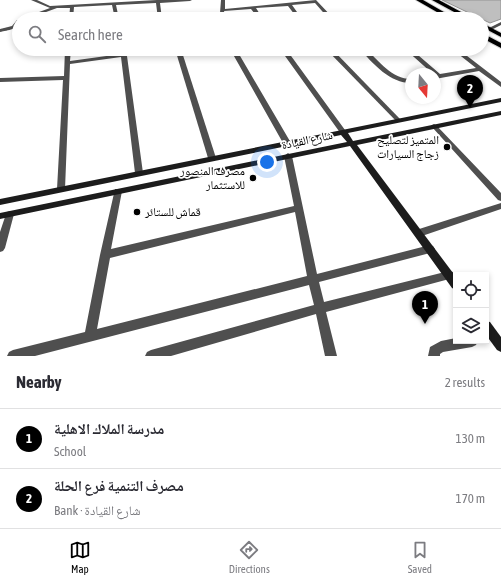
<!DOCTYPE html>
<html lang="en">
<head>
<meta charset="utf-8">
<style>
  body { margin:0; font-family:"Asap Condensed","Noto Naskh Arabic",sans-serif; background:#f7f7f7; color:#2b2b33 }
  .controls { position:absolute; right:12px; bottom:12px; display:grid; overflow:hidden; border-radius:0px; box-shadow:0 2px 6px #0003 }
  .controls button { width:36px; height:36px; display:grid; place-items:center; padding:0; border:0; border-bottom:1px solid #e1e1e2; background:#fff; color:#2b2b33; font:20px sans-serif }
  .compass { position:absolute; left:405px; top:68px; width:36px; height:36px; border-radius:50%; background:#fff; box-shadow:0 2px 6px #0003; rotate:162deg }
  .you { position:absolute; left:267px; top:162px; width:14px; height:14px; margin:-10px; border:3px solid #fff; border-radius:50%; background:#1a73e8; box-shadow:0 0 0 6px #1a73e833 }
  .badge { display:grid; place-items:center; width:26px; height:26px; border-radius:50%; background:#000; color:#fff; font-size:13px; font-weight:700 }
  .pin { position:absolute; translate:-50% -33px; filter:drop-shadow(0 1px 2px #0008) }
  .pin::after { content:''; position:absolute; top:21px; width:14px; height:12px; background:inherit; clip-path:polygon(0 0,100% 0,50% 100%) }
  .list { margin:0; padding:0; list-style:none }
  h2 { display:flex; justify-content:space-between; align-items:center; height:52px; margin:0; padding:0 16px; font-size:17px }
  h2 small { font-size:13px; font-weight:400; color:#7c7c81 }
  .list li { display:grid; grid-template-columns:26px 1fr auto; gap:12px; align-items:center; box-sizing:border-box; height:60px; padding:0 16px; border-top:1px solid #e1e1e2 }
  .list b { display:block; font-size:15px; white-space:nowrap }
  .list p { margin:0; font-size:13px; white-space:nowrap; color:#7c7c81 }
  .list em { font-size:13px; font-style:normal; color:#7c7c81 }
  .icon { flex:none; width:22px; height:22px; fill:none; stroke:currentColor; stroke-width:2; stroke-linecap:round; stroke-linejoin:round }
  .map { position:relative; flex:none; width:501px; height:356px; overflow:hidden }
  .search { position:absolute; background:#fff; box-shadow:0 2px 6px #0003; left:12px; right:12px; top:12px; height:44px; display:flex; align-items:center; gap:10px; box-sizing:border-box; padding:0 14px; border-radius:22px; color:#7c7c81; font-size:15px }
  .sheet { height:172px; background:#fff }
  nav { display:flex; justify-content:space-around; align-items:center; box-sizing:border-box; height:56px; border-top:1px solid #e1e1e2; background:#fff; font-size:11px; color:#7c7c81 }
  nav a { display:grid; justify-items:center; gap:2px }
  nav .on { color:#000 }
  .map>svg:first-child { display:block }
</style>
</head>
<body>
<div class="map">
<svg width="501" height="356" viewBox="0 0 501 356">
  <rect width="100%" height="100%" fill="#fff"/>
  <polygon fill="#bfbfbf" stroke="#939393" points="442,0 501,0 501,19 490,23"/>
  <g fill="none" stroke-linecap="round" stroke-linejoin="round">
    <g stroke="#dbdbdb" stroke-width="2">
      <g id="primary">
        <polygon points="416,0 423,0 456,19 449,19"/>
        <polygon points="432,0 439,0 474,19 467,19"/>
        <polygon points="482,23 501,33 501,37 482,27"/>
        <polygon points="482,33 501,43 501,48 482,38"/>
      </g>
    </g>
    <g fill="#4f4f4f" fill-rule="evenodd">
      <polygon points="31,0 37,0 50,6 157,0 192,0 190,1 160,3 162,19 158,19 156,3 116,5 119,19 115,19 112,5 74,7 73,19 69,19 70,8 57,8 27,19 20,19 50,8"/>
      <polygon points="221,0 225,0 225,9 316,0 334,19 329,19 315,3 292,5 302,19 298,19 288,6 256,8 263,19 259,19 251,9 224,11 226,19 222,19 220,13"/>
      <path d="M 17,20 L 19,20 C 19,30 8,30 0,32 L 0,29 L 12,26 Z"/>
      <polygon points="501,22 501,25 491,30 487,29"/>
      <polygon points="65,49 71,49 70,61 121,54 120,49 126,49 126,53 155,49 169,49 166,51 127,56 143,173 142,175 136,175 135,173 121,57 70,64 65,189 64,191 58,191 57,189 63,80 0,82 0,78 64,76"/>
      <polygon points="175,49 181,49 216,158 215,160 209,160 208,158"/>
      <polygon points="230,49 236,49 291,143 290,145 284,145 283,143"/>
      <polygon points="280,49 286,49 345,130 347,132 345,134 341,134"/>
      <polygon points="326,49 332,49 401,120 401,122 397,122"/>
      <path d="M 360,49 L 366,49 C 379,61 392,79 411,79 L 411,83 C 390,83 373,64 360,49 Z"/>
      <polygon points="405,49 411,49 440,74 476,68 452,49 458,49 501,82 501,87 479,71 435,79 435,74 433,74"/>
      <polygon points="434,124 436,125 501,193 501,201 498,200 432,127 431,126 432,125"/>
      <path d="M 288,153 L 292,156 L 317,274 L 430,245 L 433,246 L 435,249 L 433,252 L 430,253 L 319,282 L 324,302 L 449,271 L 453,272 L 454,275 L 453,278 L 326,312 L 337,356 L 325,356 L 316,314 L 171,356 L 145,356 L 147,352 L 151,350 L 314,305 L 309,285 L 35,356 L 7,356 L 9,352 L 13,350 L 85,332 L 100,255 L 115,189 L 121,189 L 122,191 L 111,249 L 294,206 L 284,156 ZM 295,212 L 307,276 L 97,329 L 110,258 Z"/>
      <polygon points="501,203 501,209 419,237 416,236 414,233 416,230"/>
      <polygon points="10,211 13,212 14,214 5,248 3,251 0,252 0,232 6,214 7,212"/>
      <polygon points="456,338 456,341 478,341 476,345 472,347 443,352 440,354 440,356 428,356 430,347 441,341"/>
    </g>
    <g fill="#1c1c1c" fill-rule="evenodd">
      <polygon points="501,98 501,102 348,133 353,141 501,111 501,115 357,145 456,277 456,290 452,288 350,146 0,219 0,213 347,142 341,135 0,205 0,199"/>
      <polygon points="486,321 490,322 501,337 501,352 497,350 486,335"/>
    </g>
    <use href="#primary" fill="#000" fill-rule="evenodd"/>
  </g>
  <g fill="#000" stroke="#fff" stroke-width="1.5">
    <circle cx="447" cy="147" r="4"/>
    <circle cx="253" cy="178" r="4"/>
    <circle cx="137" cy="212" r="4"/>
  </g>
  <g text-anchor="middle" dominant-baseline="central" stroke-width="3.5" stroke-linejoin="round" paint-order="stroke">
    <g font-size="12" fill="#000" stroke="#fff">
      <text transform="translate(307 140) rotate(-12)">شارع القيادة</text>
    </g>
    <g font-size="12" fill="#000" stroke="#fff" text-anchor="end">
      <text x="439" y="140">المتميز لتصليح<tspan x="439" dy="14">زجاج السيارات</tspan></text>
      <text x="245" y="171">مصرف المنصور<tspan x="245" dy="14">للاستثمار</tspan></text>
      <text x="145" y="212" text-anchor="start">قماش للستائر</text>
    </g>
  </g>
</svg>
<div class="controls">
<button><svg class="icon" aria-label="locate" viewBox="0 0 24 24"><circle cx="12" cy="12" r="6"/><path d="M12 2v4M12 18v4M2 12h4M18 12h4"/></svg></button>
<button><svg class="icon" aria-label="layers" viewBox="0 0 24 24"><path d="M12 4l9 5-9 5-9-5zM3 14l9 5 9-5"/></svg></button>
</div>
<svg class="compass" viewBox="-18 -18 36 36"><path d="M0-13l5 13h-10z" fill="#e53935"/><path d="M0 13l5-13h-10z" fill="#7c7c81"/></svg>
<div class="you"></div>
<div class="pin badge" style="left:425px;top:324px">1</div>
<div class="pin badge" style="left:470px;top:108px">2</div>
<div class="search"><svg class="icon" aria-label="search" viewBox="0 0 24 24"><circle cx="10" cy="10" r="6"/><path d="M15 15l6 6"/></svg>Search here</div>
</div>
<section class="sheet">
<h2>Nearby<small>2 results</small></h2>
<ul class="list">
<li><span class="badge">1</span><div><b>مدرسة الملاك الاهلية</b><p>School</p></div><em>130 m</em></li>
<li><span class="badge">2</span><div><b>مصرف التنمية فرع الحلة</b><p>Bank · شارع القيادة</p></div><em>170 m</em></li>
</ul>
</section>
<nav>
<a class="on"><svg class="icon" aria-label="map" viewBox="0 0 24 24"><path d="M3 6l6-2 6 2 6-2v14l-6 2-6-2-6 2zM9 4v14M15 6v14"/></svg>Map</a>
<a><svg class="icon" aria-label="directions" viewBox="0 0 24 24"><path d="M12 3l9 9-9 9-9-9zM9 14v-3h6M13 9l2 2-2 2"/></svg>Directions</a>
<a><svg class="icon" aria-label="saved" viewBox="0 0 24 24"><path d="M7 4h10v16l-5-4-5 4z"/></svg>Saved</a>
</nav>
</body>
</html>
